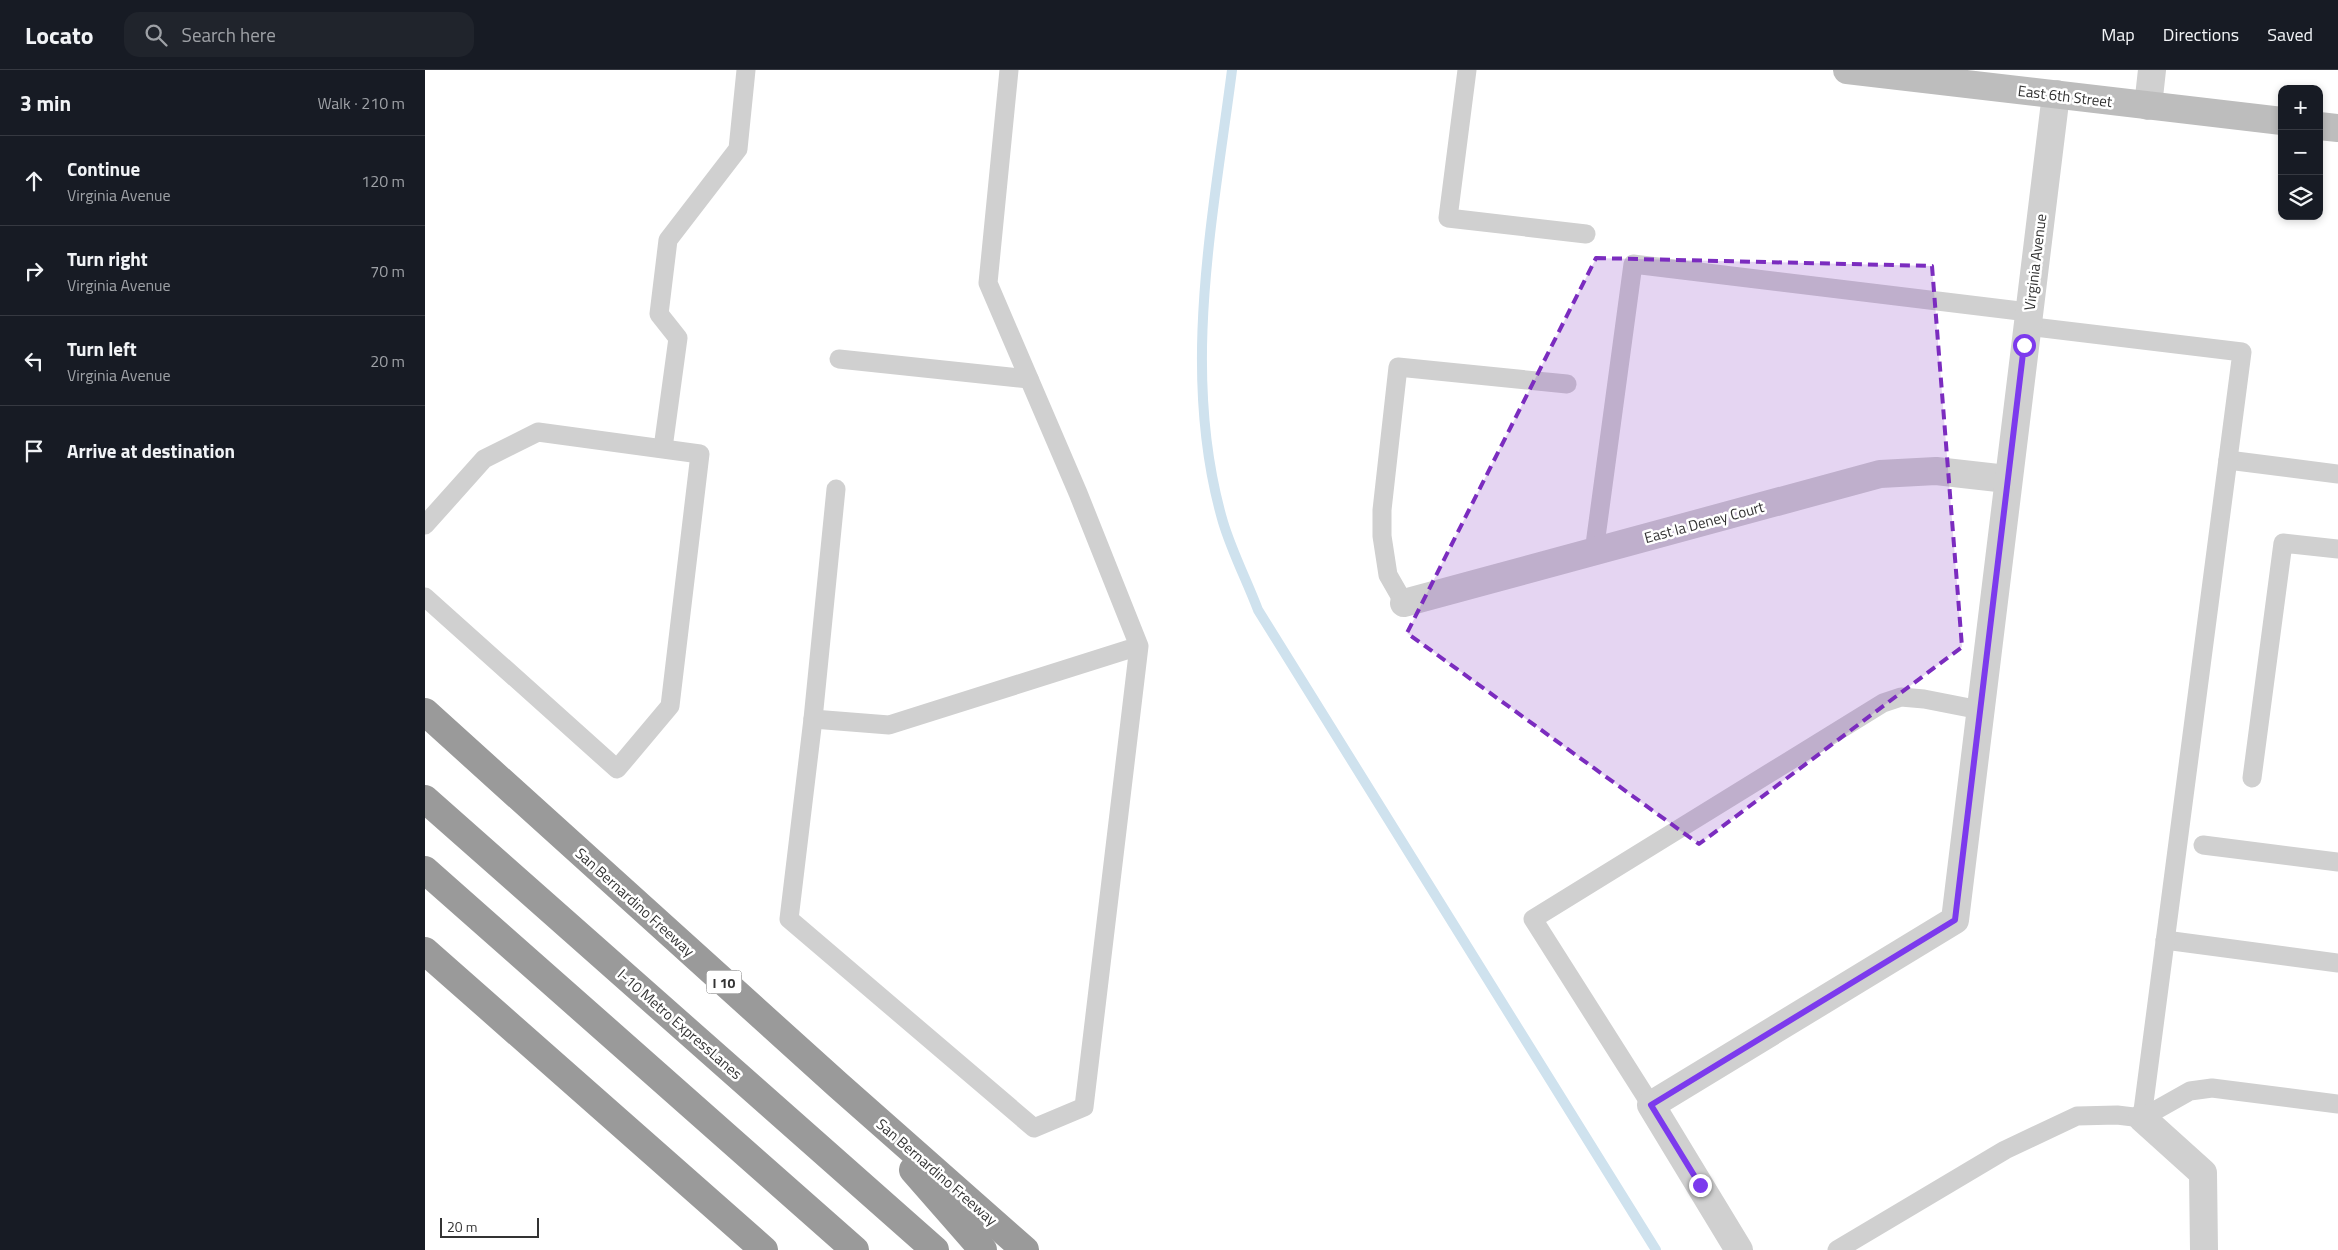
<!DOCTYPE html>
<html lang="en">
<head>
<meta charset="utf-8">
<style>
  body { margin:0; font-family:"Titillium Web",sans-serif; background:#20242c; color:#f1f3f6 }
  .controls { position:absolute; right:15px; top:15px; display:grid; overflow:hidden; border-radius:10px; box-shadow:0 2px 8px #0003 }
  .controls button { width:45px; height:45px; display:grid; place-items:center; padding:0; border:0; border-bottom:1px solid #363941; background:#171b24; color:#f1f3f6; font:25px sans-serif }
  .scale { position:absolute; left:15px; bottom:12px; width:99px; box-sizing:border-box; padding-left:5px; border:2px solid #333; border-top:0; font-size:14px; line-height:18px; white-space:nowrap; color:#333; -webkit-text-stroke:4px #fff; paint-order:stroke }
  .stop { position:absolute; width:15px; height:15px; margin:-11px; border:4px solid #7c3aed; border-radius:50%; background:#fff }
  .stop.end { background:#7c3aed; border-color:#fff; box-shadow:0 1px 5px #0008 }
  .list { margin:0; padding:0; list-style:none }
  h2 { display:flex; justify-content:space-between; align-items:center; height:65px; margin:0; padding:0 20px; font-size:21px }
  h2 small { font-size:16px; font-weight:400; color:#9ea1a6 }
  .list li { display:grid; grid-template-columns:32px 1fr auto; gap:15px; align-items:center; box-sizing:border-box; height:90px; padding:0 20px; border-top:1px solid #363941 }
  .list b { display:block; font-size:19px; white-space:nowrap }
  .list p { margin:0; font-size:16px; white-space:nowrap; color:#9ea1a6 }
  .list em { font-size:16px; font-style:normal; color:#9ea1a6 }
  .icon { flex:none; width:28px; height:28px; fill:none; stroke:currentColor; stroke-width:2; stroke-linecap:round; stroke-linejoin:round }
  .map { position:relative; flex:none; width:1913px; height:1180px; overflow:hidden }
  header { display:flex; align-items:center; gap:30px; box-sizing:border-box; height:70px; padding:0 25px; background:#171b24; border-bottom:1px solid #363941 }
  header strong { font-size:24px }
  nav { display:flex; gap:28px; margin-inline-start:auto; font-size:18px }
  .search { width:350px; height:45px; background:#20242c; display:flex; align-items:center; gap:12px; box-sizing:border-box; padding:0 18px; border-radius:15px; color:#9ea1a6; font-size:19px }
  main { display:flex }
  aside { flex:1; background:#171b24 }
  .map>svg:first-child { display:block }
</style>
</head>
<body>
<header>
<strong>Locato</strong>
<div class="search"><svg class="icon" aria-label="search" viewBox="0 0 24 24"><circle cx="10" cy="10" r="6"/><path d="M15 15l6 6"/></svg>Search here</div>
<nav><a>Map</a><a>Directions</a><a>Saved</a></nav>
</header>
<main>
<aside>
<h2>3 min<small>Walk · 210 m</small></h2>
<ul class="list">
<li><svg class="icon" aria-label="ahead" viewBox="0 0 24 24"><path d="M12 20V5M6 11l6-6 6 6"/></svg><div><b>Continue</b><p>Virginia Avenue</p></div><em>120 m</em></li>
<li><svg class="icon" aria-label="right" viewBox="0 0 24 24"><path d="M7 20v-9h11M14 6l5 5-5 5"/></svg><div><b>Turn right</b><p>Virginia Avenue</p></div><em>70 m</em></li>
<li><svg class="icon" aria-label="left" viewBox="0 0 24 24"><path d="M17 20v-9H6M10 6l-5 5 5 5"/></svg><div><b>Turn left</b><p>Virginia Avenue</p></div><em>20 m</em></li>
<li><svg class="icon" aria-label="arrive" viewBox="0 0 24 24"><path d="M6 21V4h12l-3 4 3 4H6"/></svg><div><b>Arrive at destination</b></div></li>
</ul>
</aside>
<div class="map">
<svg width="1913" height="1180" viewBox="0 0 1913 1180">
  <rect width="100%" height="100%" fill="#fff"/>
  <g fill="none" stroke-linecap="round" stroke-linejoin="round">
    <path stroke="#cfe2ee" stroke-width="10" d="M 807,0 C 788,148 755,305 798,452 C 807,482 822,511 833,540 L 1231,1180"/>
    <g stroke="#d0d0d0" stroke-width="19">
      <polyline points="584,0 563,213 653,423 714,576 659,1037 609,1058 364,849 388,649 464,655 714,576"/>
      <polyline points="1042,0 1023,148 1161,164"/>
      <polyline points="414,289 604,309"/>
      <polyline points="238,378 253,268 234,244 243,170 313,79 321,0"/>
      <polyline points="1803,390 1913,404"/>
      <polyline points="0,455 59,389 113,362 275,384 245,636 192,699 0,527"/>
      <polyline points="1169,482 1208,194 1603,242"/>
      <polyline points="979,533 963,505 957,466 957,440 973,297 1142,314"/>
      <polyline points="388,649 411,419"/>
      <polyline points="1827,708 1858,473 1913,479"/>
      <polyline points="1778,775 1913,792"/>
      <polyline points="1740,870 1913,893"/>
      <polyline points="1226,1035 1108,849 1458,633 1476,627 1499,629 1555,640"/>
      <polyline points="1717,1048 1765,1021 1787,1018 1913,1034"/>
      <polyline points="1412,1180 1580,1080 1652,1046 1692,1045 1717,1048 1817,282 1601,256"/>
    </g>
    <g stroke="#d0d0d0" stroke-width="28">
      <polyline points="1723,36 1727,0"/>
      <polyline points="979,533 1455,404 1511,401 1582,409"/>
      <polyline points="1717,1048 1778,1103 1779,1180"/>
      <polyline points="1314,1180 1226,1035 1530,850 1631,24"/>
    </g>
    <g stroke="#bdbdbd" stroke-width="28">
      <polyline points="1422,0 1857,51"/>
      <polyline points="1894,56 1913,58"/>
    </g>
    <g stroke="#9a9a9a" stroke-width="28">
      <polyline points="0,642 413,1015 600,1180"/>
      <polyline points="0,729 510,1180"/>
      <polyline points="0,800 430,1180"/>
      <polyline points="0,881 339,1180"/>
      <polyline points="488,1100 558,1180"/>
    </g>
  </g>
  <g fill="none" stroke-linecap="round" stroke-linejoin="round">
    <polyline stroke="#7c3aed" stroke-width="6" points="1275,1115 1226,1035 1530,850 1599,275"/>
  </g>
  <path fill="#7b2cbf" fill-opacity="0.2" stroke="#7b2cbf" stroke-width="4" stroke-dasharray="10 6" stroke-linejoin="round" d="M 1171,188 L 1507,196 L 1537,577 L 1274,774 L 982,563 Z"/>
  <g text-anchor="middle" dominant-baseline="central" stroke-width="5" stroke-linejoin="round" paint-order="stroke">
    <rect fill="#fff" stroke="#707070" stroke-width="1" x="281.5" y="900.5" width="35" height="23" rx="4"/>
    <g font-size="14" font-weight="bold" fill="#333">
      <text x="299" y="912">I 10</text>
    </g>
    <g font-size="15" fill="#333" stroke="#fff">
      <text transform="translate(1640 26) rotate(7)">East 6th Street</text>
      <text transform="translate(1610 192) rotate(-83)">Virginia Avenue</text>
      <text transform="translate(1279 452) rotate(-15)">East la Deney Court</text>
      <text transform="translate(210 832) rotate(42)">San Bernardino Freeway</text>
      <text transform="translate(255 954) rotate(41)">I-10 Metro ExpressLanes</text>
      <text transform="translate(512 1102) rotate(41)">San Bernardino Freeway</text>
    </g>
  </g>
</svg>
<div class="controls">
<button>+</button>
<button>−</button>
<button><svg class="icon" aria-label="layers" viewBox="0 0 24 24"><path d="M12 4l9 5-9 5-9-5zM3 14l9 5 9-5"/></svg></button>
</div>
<div class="scale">20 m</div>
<div class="stop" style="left:1599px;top:275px"></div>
<div class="stop end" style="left:1275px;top:1115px"></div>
</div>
</main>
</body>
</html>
